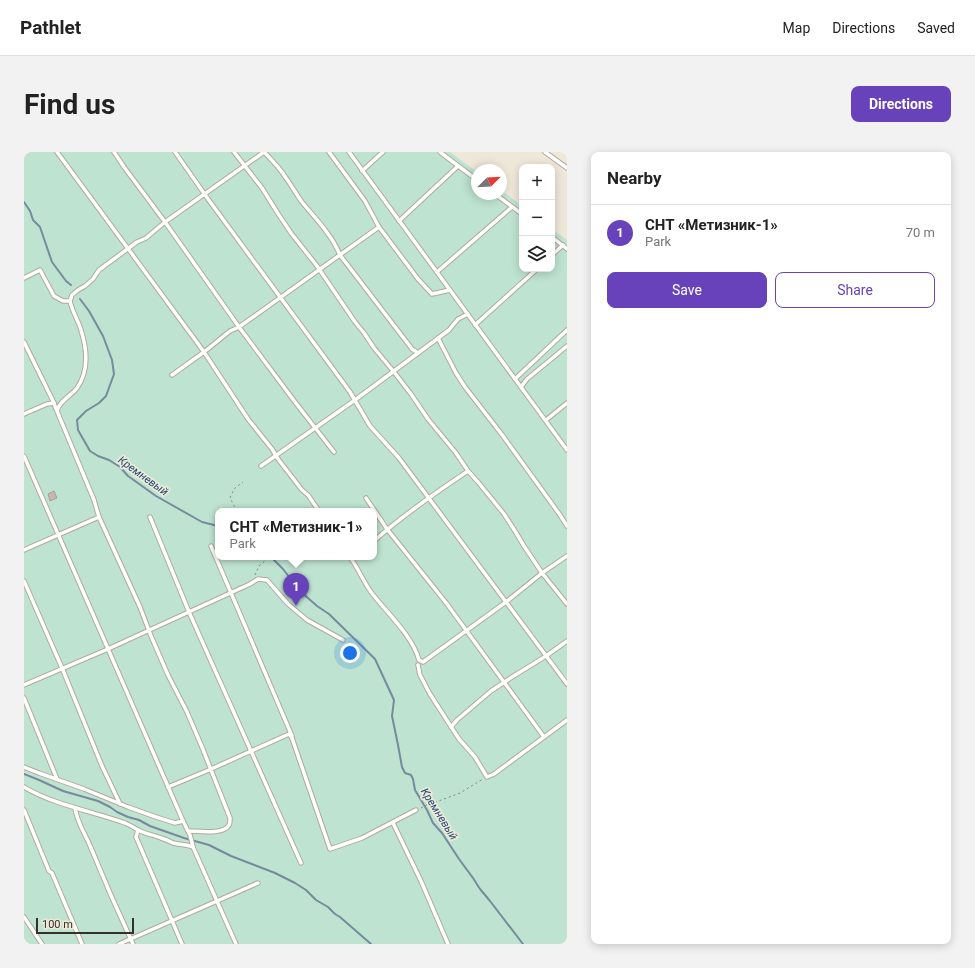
<!DOCTYPE html>
<html lang="en">
<head>
<meta charset="utf-8">
<style>
  body { margin:0; font-family:Roboto,sans-serif; background:#f2f2f2; color:#222 }
  .controls { position:absolute; right:12px; top:12px; display:grid; overflow:hidden; border-radius:8px; box-shadow:0 2px 10px #0003 }
  .controls button { width:36px; height:36px; display:grid; place-items:center; padding:0; border:0; border-bottom:1px solid #e0e0e0; background:#fff; color:#222; font:20px sans-serif }
  .compass { position:absolute; left:447px; top:12px; width:36px; height:36px; border-radius:50%; background:#fff; box-shadow:0 2px 10px #0003; rotate:66deg }
  .scale { position:absolute; left:12px; bottom:10px; width:98px; box-sizing:border-box; padding-left:4px; border:2px solid #34312b; border-top:0; font-size:11px; line-height:14px; white-space:nowrap; color:#34312b; -webkit-text-stroke:3px #efe8d9; paint-order:stroke }
  .you { position:absolute; left:326px; top:501px; width:14px; height:14px; margin:-10px; border:3px solid #fff; border-radius:50%; background:#1a73e8; box-shadow:0 0 0 6px #1a73e833 }
  .badge { display:grid; place-items:center; width:26px; height:26px; border-radius:50%; background:#6842bb; color:#fff; font-size:13px; font-weight:700 }
  .pin { position:absolute; translate:-50% -33px; filter:drop-shadow(0 1px 2px #0008) }
  .pin::after { content:''; position:absolute; top:21px; width:14px; height:12px; background:inherit; clip-path:polygon(0 0,100% 0,50% 100%) }
  .popup { position:absolute; left:191px; top:356px; width:162px; height:52px; box-sizing:border-box; display:grid; place-content:center; border-radius:8px; background:#fff; filter:drop-shadow(0 1px 3px #0005); font-size:13px; white-space:nowrap; color:#767676 }
  .popup b { font-size:15px; color:#222 }
  .popup::after { content:''; position:absolute; left:50%; top:100%; margin-left:-8px; border:8px solid transparent; border-top-color:#fff }
  .list { margin:0; padding:0; list-style:none }
  h2 { display:flex; justify-content:space-between; align-items:center; height:52px; margin:0; padding:0 16px; font-size:17px }
  h2 small { font-size:13px; font-weight:400; color:#767676 }
  .list li { display:grid; grid-template-columns:26px 1fr auto; gap:12px; align-items:center; box-sizing:border-box; height:56px; padding:0 16px; border-top:1px solid #e0e0e0 }
  .list b { display:block; font-size:15px; white-space:nowrap }
  .list p { margin:0; font-size:13px; white-space:nowrap; color:#767676 }
  .list em { font-size:13px; font-style:normal; color:#767676 }
  .actions { display:flex; gap:8px; padding:12px 16px }
  .actions a { flex:1; padding:9px 0; border:1px solid #6842bb; border-radius:8px; text-align:center; font-size:14px; color:#6842bb }
  .actions .main { background:#6842bb; color:#fff }
  .icon { flex:none; width:22px; height:22px; fill:none; stroke:currentColor; stroke-width:2; stroke-linecap:round; stroke-linejoin:round }
  .map { position:relative; flex:none; width:543px; height:792px; overflow:hidden; border-radius:8px }
  header { display:flex; align-items:center; gap:24px; box-sizing:border-box; height:56px; padding:0 20px; background:#fff; border-bottom:1px solid #e0e0e0 }
  header strong { font-size:19px }
  nav { display:flex; gap:22px; margin-inline-start:auto; font-size:14px }
  .intro { display:flex; align-items:center; justify-content:space-between; box-sizing:border-box; height:96px; padding:0 24px }
  h1 { margin:0; font-size:28px }
  .button { padding:10px 18px; border-radius:8px; background:#6842bb; color:#fff; font-size:14px; font-weight:700 }
  main { display:flex; gap:24px; padding:0 24px }
  aside { flex:1; background:#fff; border-radius:8px; box-shadow:0 2px 10px #0003 }
  .map>svg:first-child { display:block }
</style>
</head>
<body>
<header>
<strong>Pathlet</strong>
<nav><a>Map</a><a>Directions</a><a>Saved</a></nav>
</header>
<div class="intro"><h1>Find us</h1><a class="button">Directions</a></div>
<main>
<div class="map">
<svg width="543" height="792" viewBox="0 0 543 792">
  <rect width="100%" height="100%" fill="#efe8d9"/>
  <path fill="#bee3d1" fill-rule="evenodd" d="M 0,0 L 426,0 L 453,20 L 453,42 L 477,42 L 477,38 L 498,54 L 498,117 L 528,117 L 528,77 L 543,88 L 543,792 L 0,792 ZM 194,359 L 350,359 L 350,405 L 194,405 Z"/>
  <g fill="none" stroke-linecap="round" stroke-linejoin="round">
    <g stroke="#768b9c" stroke-width="2">
      <polyline points="0,50 6,59 9,68 16,75 28,110 42,129 47,133"/>
      <polyline points="56,147 65,159 79,184 88,208 90,222 82,244 75,251 62,259 53,268 54,278 66,299 74,304 85,308 96,315 104,324 132,344 178,370 194,374"/>
      <polyline points="247,405 259,417 276,439 293,454 305,462 351,507 370,548 368,564 374,593 378,615 381,621 387,623 389,627 391,638 403,658 409,671 418,681 435,707 449,726 456,737 466,749 499,792"/>
      <polyline points="0,622 15,628 39,639 74,649 86,655 93,660 104,665 115,668 126,674 160,686 185,693 207,704 251,721 271,731 282,738 292,748 304,755 311,762 316,765 347,792"/>
    </g>
  </g>
  <polygon fill="#c6b7ae" stroke="#ad9f96" points="30,339 33,346 26,349 24,342"/>
  <g fill="none" stroke-linecap="round" stroke-linejoin="round">
    <g stroke="#b0aa9b" stroke-width="5.5">
      <g id="service">
        <polyline points="33,0 180,200 224,267 248,297 254,307 278,338 284,343 295,359"/>
        <polyline points="90,0 100,15 141,70 215,175 271,250 310,300"/>
        <polyline points="151,0 184,47 326,240 346,274 375,306 543,532"/>
        <polyline points="210,0 238,36 253,60 267,81 293,114 331,170 340,181 350,196 370,220 387,242 404,267 432,301 444,319 454,330 480,362 491,379 500,394 518,421 543,452"/>
        <path d="M 240,0 C 248,8 256,16 262,26 C 268,34 272,42 278,50 C 291,66 308,83 316,103 L 388,197 L 394,201"/>
        <polyline points="305,0 341,49 355,75 394,127 408,142 426,138"/>
        <polyline points="325,0 543,298"/>
        <polyline points="416,0 453,28"/>
        <polyline points="521,0 543,16"/>
        <polyline points="338,19 359,0"/>
        <polyline points="471,42 498,62"/>
        <polyline points="375,69 434,14"/>
        <polyline points="528,85 543,97"/>
        <polyline points="528,103 539,93"/>
        <polyline points="413,120 488,55"/>
        <polyline points="0,126 16,118 30,144 39,149 46,149"/>
        <polyline points="451,173 513,117"/>
        <polyline points="414,186 432,221 441,235 479,284 536,363 543,374"/>
        <polyline points="0,190 30,251 32,257"/>
        <polyline points="148,223 180,200 206,179 215,175 355,75"/>
        <polyline points="491,227 543,178"/>
        <polyline points="497,235 503,227 543,194"/>
        <polyline points="0,262 23,252 30,251"/>
        <polyline points="522,268 543,251"/>
        <polyline points="0,304 159,669 166,683 169,695 212,792"/>
        <polyline points="237,314 331,248 425,178 434,167 444,162"/>
        <polyline points="342,346 363,377 423,452 520,585"/>
        <path d="M 75,365 L 116,455 L 127,484 L 144,523 L 163,560 L 178,595 L 206,666 C 206,667 206,672 205,673 C 200,683 174,679 164,679"/>
        <polyline points="126,365 165,460 277,711"/>
        <path d="M 350,389 C 379,363 411,341 444,319"/>
        <polyline points="187,394 268,584"/>
        <path d="M 0,398 L 75,365 L 70,348 L 33,259 C 35,249 47,244 53,236 C 65,219 63,197 57,178 C 54,168 48,159 46,149 L 48,143 L 54,138 L 61,134 L 69,127 L 75,118 L 113,90 L 122,86 L 141,70 L 240,0"/>
        <path d="M 326,405 C 334,416 339,429 347,440 C 362,460 388,483 395,508 L 399,510 L 482,450 L 518,421 L 543,404"/>
        <polyline points="0,429 38,516 78,614 96,652"/>
        <polyline points="394,513 396,523 406,542 435,587 451,605 463,625 470,622 543,568"/>
        <polyline points="0,533 84,497 226,432 234,427 243,428 264,452 283,468 319,488"/>
        <polyline points="0,546 33,627"/>
        <polyline points="427,575 433,568 467,539 488,525 522,504 543,489"/>
        <polyline points="0,615 15,621 60,637 104,655 132,665 151,671 159,669"/>
        <path d="M 0,635 C 30,653 68,659 101,671 C 106,673 109,675 114,678 C 121,682 130,683 137,686 C 141,687 145,689 149,691 C 156,693 162,692 169,695"/>
        <polyline points="144,635 185,618 265,582 268,586 306,697 338,686 392,658"/>
        <path d="M 51,656 C 53,671 62,683 67,696 C 80,728 94,760 109,792"/>
        <polyline points="0,658 25,719 28,721 58,792"/>
        <polyline points="369,671 397,729 424,792"/>
        <polyline points="114,678 112,685 158,792"/>
        <polyline points="0,765 18,792"/>
        <polyline points="95,792 234,731"/>
      </g>
    </g>
    <g stroke="#8a857b" stroke-width="1" stroke-dasharray="2 3" stroke-linecap="butt">
      <polyline points="213,359 206,346 210,337 219,330"/>
      <polyline points="231,423 235,414 242,408 243,405"/>
      <polyline points="397,656 404,652 412,650 436,641 459,627"/>
    </g>
    <use href="#service" stroke="#fff" stroke-width="3.5"/>
  </g>
  <g text-anchor="middle" dominant-baseline="central" stroke-width="3.5" stroke-linejoin="round" paint-order="stroke">
    <g font-size="11" font-style="italic" fill="#1c4b71" stroke="#efe8d9">
      <text transform="translate(119 324) rotate(36)">Кремневый</text>
      <text transform="translate(415 662) rotate(58)">Кремневый</text>
    </g>
  </g>
</svg>
<div class="controls">
<button>+</button>
<button>−</button>
<button><svg class="icon" aria-label="layers" viewBox="0 0 24 24"><path d="M12 4l9 5-9 5-9-5zM3 14l9 5 9-5"/></svg></button>
</div>
<svg class="compass" viewBox="-18 -18 36 36"><path d="M0-13l5 13h-10z" fill="#e53935"/><path d="M0 13l5-13h-10z" fill="#767676"/></svg>
<div class="scale">100 m</div>
<div class="you"></div>
<div class="pin badge" style="left:272px;top:454px">1</div>
<div class="popup"><b>СНТ «Метизник-1»</b>Park</div>
</div>
<aside>
<h2>Nearby<small></small></h2>
<ul class="list">
<li><span class="badge">1</span><div><b>СНТ «Метизник-1»</b><p>Park</p></div><em>70 m</em></li>
</ul>
<div class="actions"><a class="main">Save</a><a>Share</a></div>
</aside>
</main>
</body>
</html>
